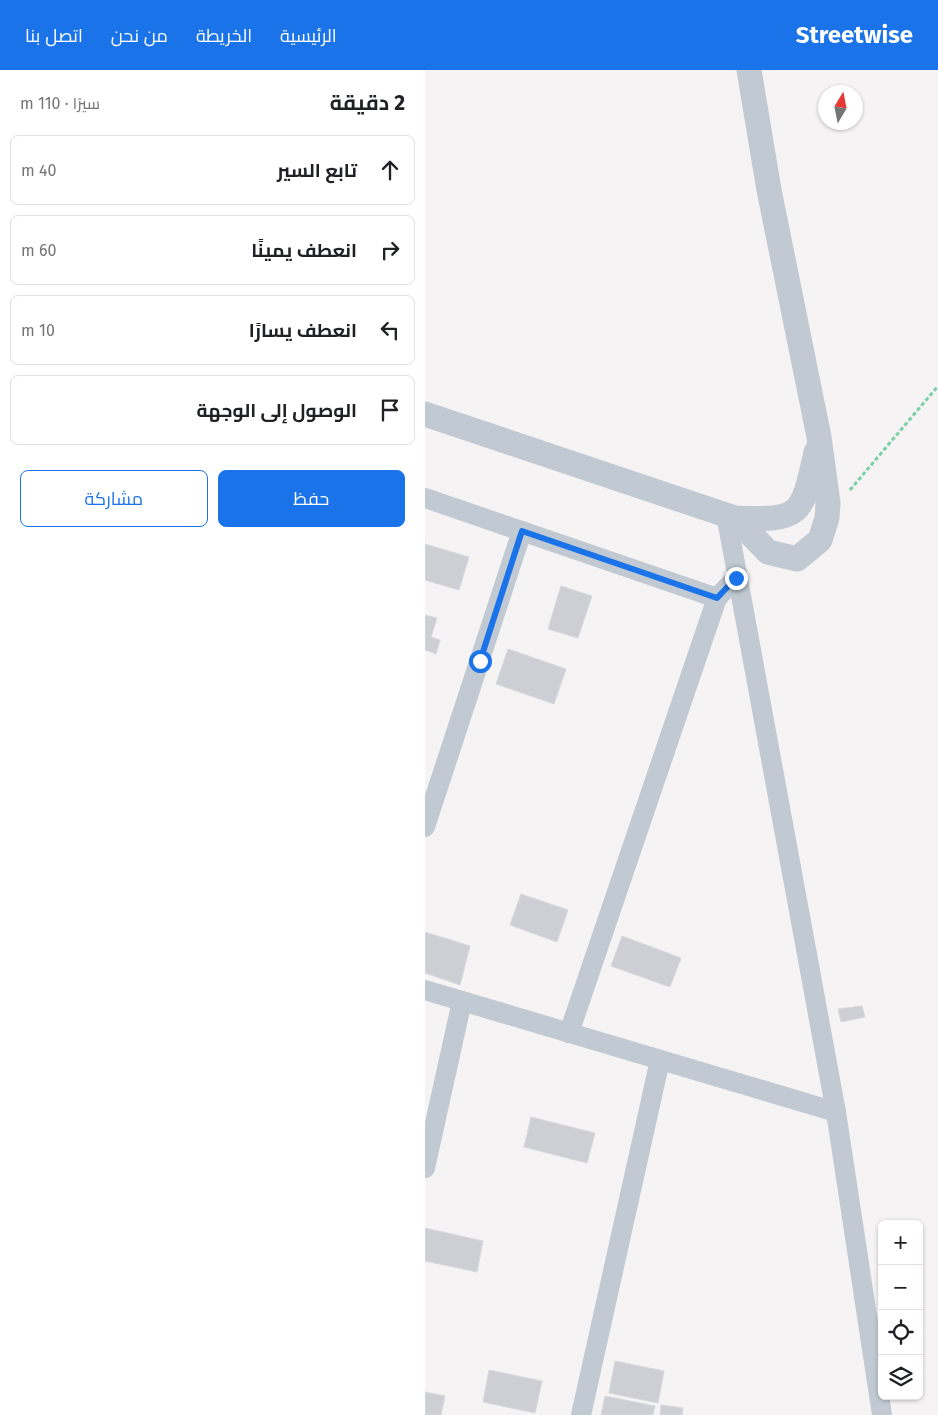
<!DOCTYPE html>
<html lang="ar">
<head>
<meta charset="utf-8">
<style>
  body { margin:0; font-family:"Fira Sans",Cairo,sans-serif; background:#f6f6f6; color:#202124; direction:rtl }
  .controls { position:absolute; right:15px; bottom:15px; display:grid; overflow:hidden; border-radius:8px; box-shadow:0 1px 4px #0004 }
  .controls button { width:45px; height:45px; display:grid; place-items:center; padding:0; border:0; border-bottom:1px solid #e0e0e0; background:#fff; color:#202124; font:25px sans-serif }
  .compass { position:absolute; left:393px; top:15px; width:45px; height:45px; border-radius:50%; background:#fff; box-shadow:0 1px 4px #0004; rotate:10deg }
  .stop { position:absolute; width:15px; height:15px; margin:-11px; border:4px solid #1a73e8; border-radius:50%; background:#fff }
  .stop.end { background:#1a73e8; border-color:#fff; box-shadow:0 1px 5px #0008 }
  .list { margin:0; padding:0; list-style:none }
  h2 { display:flex; justify-content:space-between; align-items:center; height:65px; margin:0; padding:0 20px; font-size:21px }
  h2 small { font-size:16px; font-weight:400; color:#757577 }
  .list li { display:grid; grid-template-columns:32px 1fr auto; gap:15px; align-items:center; box-sizing:border-box; height:70px; margin:0 10px 10px; padding:0 10px; border:1px solid #e0e0e0; border-radius:8px }
  .list b { display:block; font-size:19px; white-space:nowrap }
  .list em { font-size:16px; font-style:normal; color:#757577 }
  .actions { display:flex; gap:10px; padding:15px 20px }
  .actions a { flex:1; padding:11px 0; border:1px solid #1a73e8; border-radius:8px; text-align:center; font-size:18px; color:#1a73e8 }
  .actions .main { background:#1a73e8; color:#fff }
  .icon { flex:none; width:28px; height:28px; fill:none; stroke:currentColor; stroke-width:2; stroke-linecap:round; stroke-linejoin:round }
  .map { position:relative; flex:none; width:513px; height:1345px; overflow:hidden; direction:ltr }
  header { display:flex; align-items:center; gap:30px; box-sizing:border-box; height:70px; padding:0 25px; background:#1a73e8; color:#fff }
  header strong { font-size:24px }
  nav { display:flex; gap:28px; margin-inline-start:auto; font-size:18px }
  main { display:flex }
  aside { flex:1; background:#fff }
  .map>svg:first-child { display:block }
</style>
</head>
<body>
<header>
<strong>Streetwise</strong>
<nav><a>الرئيسية</a><a>الخريطة</a><a>من نحن</a><a>اتصل بنا</a></nav>
</header>
<main>
<div class="map">
<svg width="513" height="1345" viewBox="0 0 513 1345">
  <rect width="100%" height="100%" fill="#f5f3f3"/>
  <g fill="#cdcfd5" stroke="#d7d9de">
    <polygon points="0,474 44,487 34,520 0,510"/>
    <polygon points="136,516 167,526 153,568 123,559"/>
    <polygon points="0,545 12,548 6,567 15,570 11,584 0,580"/>
    <polygon points="83,579 141,599 129,634 71,614"/>
    <polygon points="96,824 143,840 132,872 85,855"/>
    <polygon points="0,862 45,876 35,915 0,903"/>
    <polygon points="197,866 256,888 245,917 186,896"/>
    <polygon points="437,936 440,947 416,952 413,939"/>
    <polygon points="106,1047 170,1063 162,1093 99,1077"/>
    <polygon points="0,1158 58,1171 52,1202 0,1191"/>
    <polygon points="190,1291 239,1301 233,1333 184,1323"/>
    <polygon points="64,1300 117,1311 110,1343 58,1332"/>
    <polygon points="0,1322 20,1326 16,1345 0,1345"/>
    <polygon points="180,1326 230,1336 228,1345 176,1345"/>
    <polygon points="236,1335 258,1338 257,1345 235,1345"/>
  </g>
  <g fill="none" stroke-linecap="round" stroke-linejoin="round">
    <polyline stroke="#7ad0a6" stroke-width="3" stroke-dasharray="4 2.5" stroke-linecap="butt" points="425,420 513,316"/>
    <g stroke="#c1cad2" stroke-width="20">
      <polyline points="0,428 292,528"/>
      <polyline points="301,444 411,1042 457,1345"/>
      <polyline points="0,757 97,461"/>
      <polyline points="0,920 411,1042"/>
      <polyline points="144,963 292,528 311,508"/>
      <polyline points="0,1098 37,931"/>
      <polyline points="156,1345 235,990"/>
    </g>
    <g stroke="#c1cad2" stroke-width="25">
      <path d="M 0,344 L 310,448 C 377,451 377,445 391,382"/>
      <polyline points="310,448 343,482 372,489 395,470 402,448 403,433 394,367 344,120 324,0"/>
    </g>
  </g>
  <g fill="none" stroke-linecap="round" stroke-linejoin="round">
    <polyline stroke="#1a73e8" stroke-width="6" points="55,591 97,461 292,528 311,508"/>
  </g>
</svg>
<div class="controls">
<button>+</button>
<button>−</button>
<button><svg class="icon" aria-label="locate" viewBox="0 0 24 24"><circle cx="12" cy="12" r="6"/><path d="M12 2v4M12 18v4M2 12h4M18 12h4"/></svg></button>
<button><svg class="icon" aria-label="layers" viewBox="0 0 24 24"><path d="M12 4l9 5-9 5-9-5zM3 14l9 5 9-5"/></svg></button>
</div>
<svg class="compass" viewBox="-18 -18 36 36"><path d="M0-13l5 13h-10z" fill="#e53935"/><path d="M0 13l5-13h-10z" fill="#757577"/></svg>
<div class="stop" style="left:55px;top:591px"></div>
<div class="stop end" style="left:311px;top:508px"></div>
</div>
<aside>
<h2>2 دقيقة<small>سيرًا · 110 m</small></h2>
<ul class="list">
<li><svg class="icon" aria-label="ahead" viewBox="0 0 24 24"><path d="M12 20V5M6 11l6-6 6 6"/></svg><div><b>تابع السير</b></div><em>40 m</em></li>
<li><svg class="icon" aria-label="right" viewBox="0 0 24 24"><path d="M7 20v-9h11M14 6l5 5-5 5"/></svg><div><b>انعطف يمينًا</b></div><em>60 m</em></li>
<li><svg class="icon" aria-label="left" viewBox="0 0 24 24"><path d="M17 20v-9H6M10 6l-5 5 5 5"/></svg><div><b>انعطف يسارًا</b></div><em>10 m</em></li>
<li><svg class="icon" aria-label="arrive" viewBox="0 0 24 24"><path d="M6 21V4h12l-3 4 3 4H6"/></svg><div><b>الوصول إلى الوجهة</b></div></li>
</ul>
<div class="actions"><a class="main">حفظ</a><a>مشاركة</a></div>
</aside>
</main>
</body>
</html>
